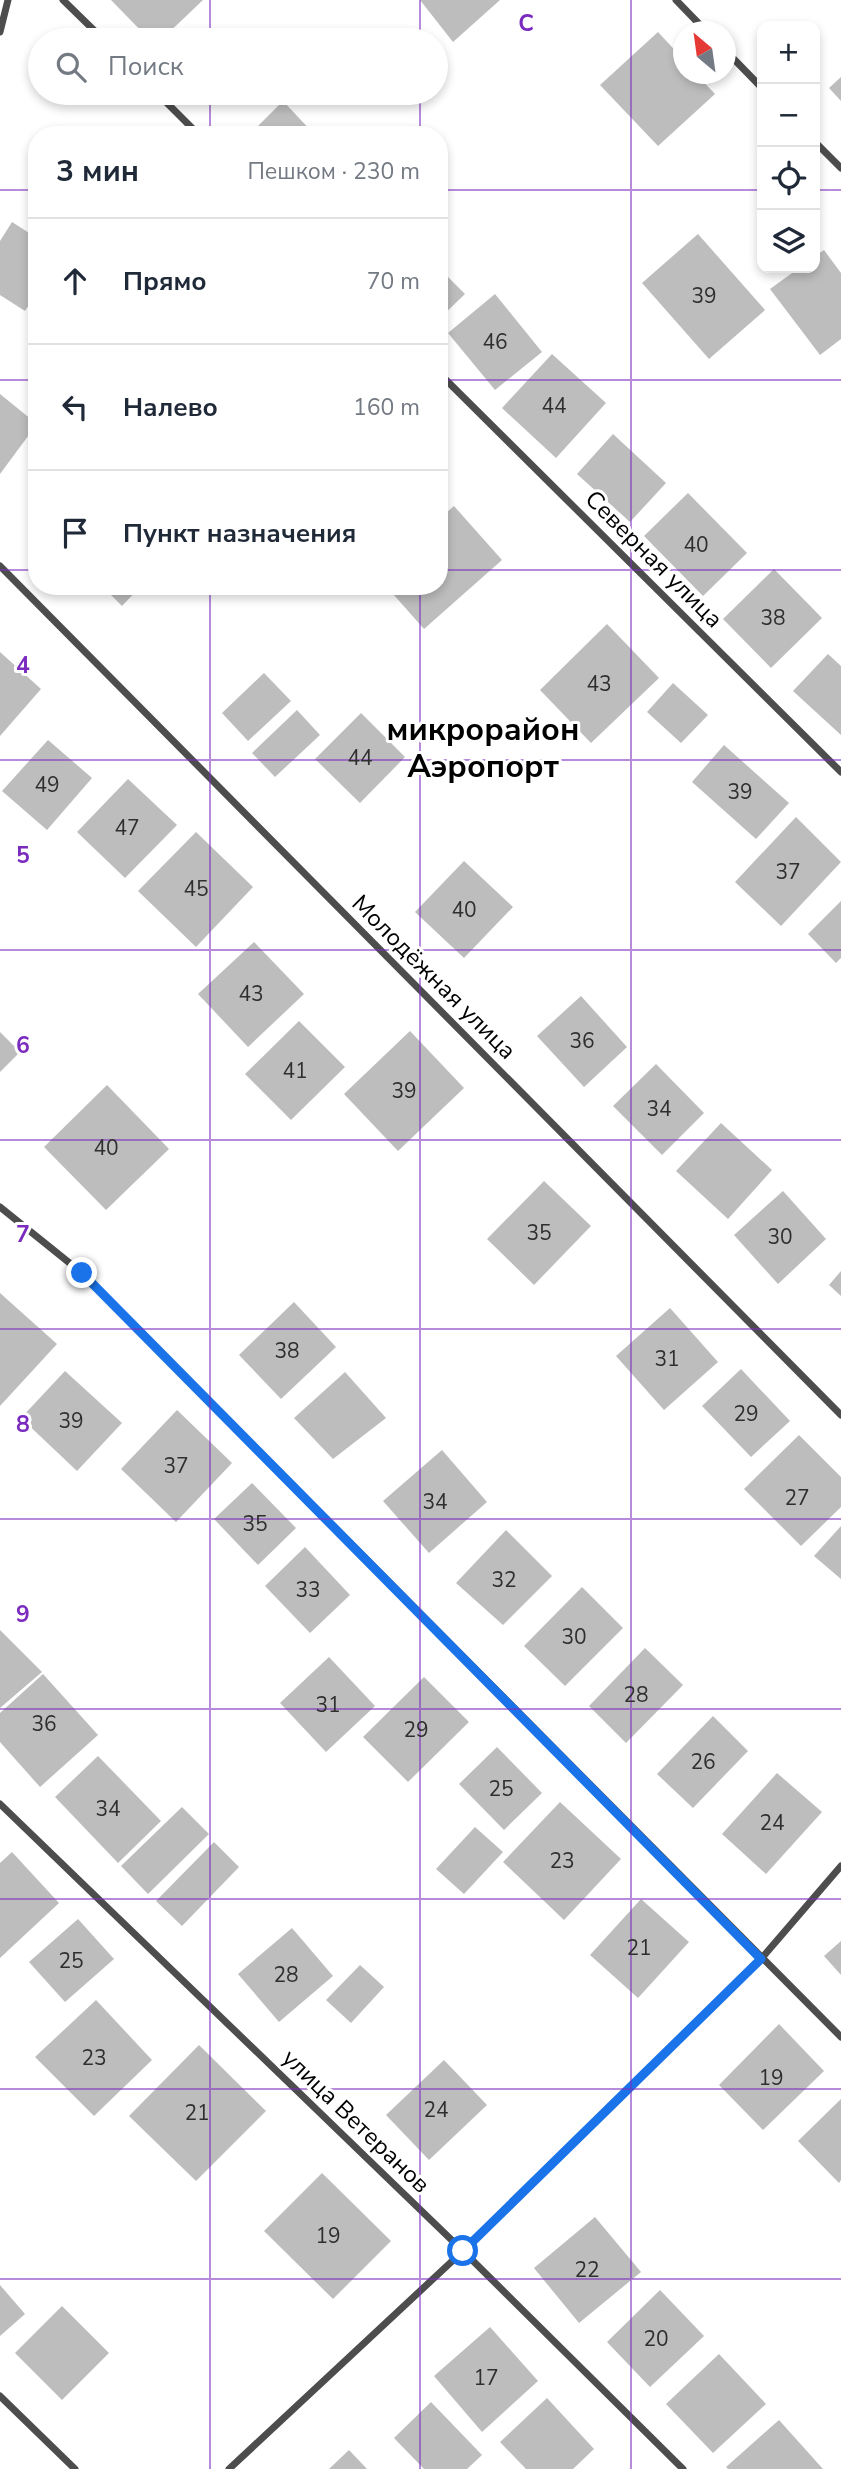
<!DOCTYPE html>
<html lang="ru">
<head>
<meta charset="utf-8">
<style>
  body { margin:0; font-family:"Nunito Sans",sans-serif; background:#f6f6f7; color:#1f2937 }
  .controls { position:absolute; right:21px; top:21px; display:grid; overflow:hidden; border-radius:14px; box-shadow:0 4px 10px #0003 }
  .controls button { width:63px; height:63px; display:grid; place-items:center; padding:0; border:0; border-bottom:2px solid #e0e1e3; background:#fff; color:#1f2937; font:35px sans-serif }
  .compass { position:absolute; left:673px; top:21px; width:63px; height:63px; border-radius:50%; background:#fff; box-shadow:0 4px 10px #0003; rotate:331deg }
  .stop { position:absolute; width:21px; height:21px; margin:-16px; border:5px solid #1a73e8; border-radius:50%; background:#fff }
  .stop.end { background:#1a73e8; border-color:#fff; box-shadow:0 2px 7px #0008 }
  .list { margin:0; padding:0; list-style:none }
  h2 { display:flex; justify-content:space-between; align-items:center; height:91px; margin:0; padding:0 28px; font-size:30px }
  h2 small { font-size:23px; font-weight:400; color:#747a83 }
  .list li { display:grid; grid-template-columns:46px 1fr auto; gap:21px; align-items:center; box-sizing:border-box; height:126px; padding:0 28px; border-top:2px solid #e0e1e3 }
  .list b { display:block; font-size:26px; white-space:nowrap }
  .list em { font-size:23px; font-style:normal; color:#747a83 }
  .icon { flex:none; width:38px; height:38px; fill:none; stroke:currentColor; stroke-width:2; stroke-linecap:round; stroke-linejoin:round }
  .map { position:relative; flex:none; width:841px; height:2469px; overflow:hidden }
  .search { position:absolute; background:#fff; box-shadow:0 4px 10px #0003; left:28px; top:28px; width:420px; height:77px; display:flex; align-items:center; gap:18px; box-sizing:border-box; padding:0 24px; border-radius:38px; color:#747a83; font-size:26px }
  .panel { position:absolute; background:#fff; box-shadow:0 4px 10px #0003; left:28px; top:126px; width:420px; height:469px; border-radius:28px }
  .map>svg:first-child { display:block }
</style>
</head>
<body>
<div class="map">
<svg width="841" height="2469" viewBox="0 0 841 2469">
  <rect width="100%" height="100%" fill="#fff"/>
  <g fill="#bdbdbd">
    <polygon points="111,0 203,0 161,40 150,40"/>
    <polygon points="420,0 500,0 453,42"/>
    <polygon points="658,32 684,60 684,74 696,74 715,94 658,146 600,85"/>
    <polygon points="841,77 841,101 829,88"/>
    <polygon points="283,101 315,135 249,135"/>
    <polygon points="12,222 37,238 37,293 25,311 0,295 0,241"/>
    <polygon points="698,234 765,310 709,359 642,283"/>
    <polygon points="824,250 841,273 841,339 820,355 770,289 799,268 815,268 815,256"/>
    <polygon points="439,268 465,294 439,319"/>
    <polygon points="495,294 542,352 495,390 448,333"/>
    <polygon points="552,354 606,403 556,458 502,408"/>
    <polygon points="0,394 37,424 0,474"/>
    <polygon points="613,434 666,483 630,522 577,474"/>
    <polygon points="688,493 747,553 703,596 644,536"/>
    <polygon points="454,506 502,560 424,629 386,586 439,586 439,519"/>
    <polygon points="774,569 822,618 771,668 723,619"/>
    <polygon points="102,586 141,586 122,606"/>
    <polygon points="607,624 659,678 591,743 540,690"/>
    <polygon points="0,652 41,689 0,736"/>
    <polygon points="828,654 841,666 841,735 793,691"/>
    <polygon points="264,673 291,701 248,741 222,713"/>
    <polygon points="673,683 708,715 681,743 647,712"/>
    <polygon points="297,710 320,735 275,777 252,753"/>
    <polygon points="361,713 405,757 360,803 315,759"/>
    <polygon points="48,740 92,778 47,830 2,791"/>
    <polygon points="724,745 789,803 756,839 692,782"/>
    <polygon points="128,779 177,825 125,878 77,832"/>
    <polygon points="796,817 841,862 781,926 735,882"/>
    <polygon points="196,832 253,887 196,947 138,891"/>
    <polygon points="464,861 513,907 464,958 415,912"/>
    <polygon points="841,901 841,958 836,963 808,934"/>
    <polygon points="254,942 304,994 248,1047 198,994"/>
    <polygon points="581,996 627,1047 584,1087 537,1036"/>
    <polygon points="299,1021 345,1067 291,1120 245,1074"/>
    <polygon points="410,1031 464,1088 398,1151 344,1094"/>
    <polygon points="0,1032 20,1052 0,1072"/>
    <polygon points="656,1064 704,1113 662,1155 613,1106"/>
    <polygon points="107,1085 169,1149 106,1210 44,1147"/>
    <polygon points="721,1123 772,1170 728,1219 676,1171"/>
    <polygon points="544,1181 591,1226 534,1285 487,1239"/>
    <polygon points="783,1191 826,1239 778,1284 734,1235"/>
    <polygon points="841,1271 841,1296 829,1285"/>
    <polygon points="0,1293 57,1344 0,1406"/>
    <polygon points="294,1302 336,1347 281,1399 239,1355"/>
    <polygon points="670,1308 718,1362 664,1410 616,1356"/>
    <polygon points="741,1369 790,1421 751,1457 702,1406"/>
    <polygon points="65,1371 122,1423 77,1471 21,1418"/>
    <polygon points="345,1372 386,1418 333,1459 294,1418"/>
    <polygon points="177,1410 232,1463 176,1522 121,1469"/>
    <polygon points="799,1435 841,1477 841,1507 801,1546 744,1489"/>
    <polygon points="442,1450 487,1502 429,1553 383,1501"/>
    <polygon points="252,1483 296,1528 258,1565 214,1519"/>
    <polygon points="841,1526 841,1579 814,1556"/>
    <polygon points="506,1530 552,1576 503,1625 456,1583"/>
    <polygon points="305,1547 350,1595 310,1633 265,1586"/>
    <polygon points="582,1587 623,1628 565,1686 524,1646"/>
    <polygon points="0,1630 42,1672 0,1708"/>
    <polygon points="645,1648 683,1685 626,1743 589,1706"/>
    <polygon points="329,1657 375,1706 326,1752 280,1703"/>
    <polygon points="43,1674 98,1735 40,1787 0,1742 0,1713"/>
    <polygon points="424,1677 469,1722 408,1782 363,1737"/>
    <polygon points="713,1716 748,1751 693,1808 657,1774"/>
    <polygon points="497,1747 542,1793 504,1830 459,1784"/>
    <polygon points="98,1756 161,1821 118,1863 55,1797"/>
    <polygon points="777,1773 822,1812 766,1874 722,1834"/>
    <polygon points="560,1802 621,1859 564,1920 503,1862"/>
    <polygon points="182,1807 209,1834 148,1894 121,1866"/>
    <polygon points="475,1827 503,1852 464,1894 436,1869"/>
    <polygon points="214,1842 239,1867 182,1926 156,1901"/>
    <polygon points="12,1852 59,1903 0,1958 0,1863"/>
    <polygon points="641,1899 689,1942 638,1998 590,1955"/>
    <polygon points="78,1919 114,1959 65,2002 29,1962"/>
    <polygon points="292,1928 333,1976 279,2022 238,1974"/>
    <polygon points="841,1941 841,1975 824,1956"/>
    <polygon points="360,1965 384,1987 351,2023 326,2000"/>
    <polygon points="96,2000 152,2060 94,2116 35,2057"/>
    <polygon points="779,2024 824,2071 763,2130 719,2085"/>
    <polygon points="199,2045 266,2111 196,2181 129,2116"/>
    <polygon points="444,2060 487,2105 429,2160 386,2115"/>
    <polygon points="841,2099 841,2180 839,2183 798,2141"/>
    <polygon points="322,2173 391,2241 333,2299 264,2231"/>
    <polygon points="595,2217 641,2272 579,2323 534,2268"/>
    <polygon points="0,2285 25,2314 0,2336"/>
    <polygon points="660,2290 704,2336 650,2387 607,2342"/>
    <polygon points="62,2306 109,2353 62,2400 15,2353"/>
    <polygon points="490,2327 538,2381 482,2432 434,2376"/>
    <polygon points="719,2354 766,2404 713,2453 666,2404"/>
    <polygon points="547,2398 594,2449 573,2469 526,2469 500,2442"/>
    <polygon points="431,2402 482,2455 467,2469 424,2469 394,2438"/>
    <polygon points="779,2420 823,2469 728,2469 726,2467"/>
    <polygon points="349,2450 367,2469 329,2469"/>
  </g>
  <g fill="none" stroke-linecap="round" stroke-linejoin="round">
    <g stroke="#4d4d4d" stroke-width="7">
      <polyline points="63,0 104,40"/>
      <polyline points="676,0 707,32"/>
      <polyline points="0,32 8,0"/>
      <polyline points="726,51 762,88"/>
      <polyline points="157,93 199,135"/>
      <polyline points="815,142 841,168"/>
      <polyline points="439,373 841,772"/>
      <polyline points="0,566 841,1415"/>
      <polyline points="0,1207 82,1273 841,2037"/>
      <polyline points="0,1804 463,2251 683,2469"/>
      <polyline points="0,2396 75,2469"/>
      <polyline points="229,2469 463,2251 761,1959 841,1866"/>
    </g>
  </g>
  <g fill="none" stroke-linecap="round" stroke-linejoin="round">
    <polyline stroke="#1a73e8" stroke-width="9" points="82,1273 761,1959 463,2251"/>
  </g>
  <path fill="none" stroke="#7b2cbf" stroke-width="2" stroke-opacity="0.55" d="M 210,0 L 210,40M 420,0 L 420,40M 631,0 L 631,2469M 210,93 L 210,135M 420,93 L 420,135M 0,190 L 37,190M 439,190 L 762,190M 815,190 L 841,190M 0,380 L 37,380M 439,380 L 841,380M 0,570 L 37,570M 439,570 L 841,570M 210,586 L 210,2469M 420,586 L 420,2469M 0,760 L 841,760M 0,950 L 841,950M 0,1140 L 841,1140M 0,1329 L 841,1329M 0,1519 L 841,1519M 0,1709 L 841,1709M 0,1899 L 841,1899M 0,2089 L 841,2089M 0,2279 L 841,2279"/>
  <g text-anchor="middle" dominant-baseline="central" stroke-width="6" stroke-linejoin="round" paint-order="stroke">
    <g font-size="21" fill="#2f2f2f">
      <text x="704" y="296">39</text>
      <text x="495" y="342">46</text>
      <text x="554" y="406">44</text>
      <text x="696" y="545">40</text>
      <text x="773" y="618">38</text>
      <text x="599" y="684">43</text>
      <text x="360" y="758">44</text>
      <text x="47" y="785">49</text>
      <text x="740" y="792">39</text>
      <text x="127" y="828">47</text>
      <text x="788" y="872">37</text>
      <text x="196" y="889">45</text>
      <text x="464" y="910">40</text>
      <text x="251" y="994">43</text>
      <text x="582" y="1041">36</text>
      <text x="295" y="1071">41</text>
      <text x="404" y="1091">39</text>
      <text x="659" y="1109">34</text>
      <text x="106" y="1148">40</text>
      <text x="539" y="1233">35</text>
      <text x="780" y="1237">30</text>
      <text x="287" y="1351">38</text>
      <text x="667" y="1359">31</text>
      <text x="746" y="1414">29</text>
      <text x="71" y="1421">39</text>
      <text x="176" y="1466">37</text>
      <text x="797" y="1498">27</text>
      <text x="435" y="1502">34</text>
      <text x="255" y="1524">35</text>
      <text x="504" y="1580">32</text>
      <text x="308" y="1590">33</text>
      <text x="574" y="1637">30</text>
      <text x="636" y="1695">28</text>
      <text x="328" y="1705">31</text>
      <text x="44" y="1724">36</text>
      <text x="416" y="1730">29</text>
      <text x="703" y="1762">26</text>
      <text x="501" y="1789">25</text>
      <text x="108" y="1809">34</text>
      <text x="772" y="1823">24</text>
      <text x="562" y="1861">23</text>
      <text x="639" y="1948">21</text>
      <text x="71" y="1961">25</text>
      <text x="286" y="1975">28</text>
      <text x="94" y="2058">23</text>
      <text x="771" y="2078">19</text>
      <text x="436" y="2110">24</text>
      <text x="197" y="2113">21</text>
      <text x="328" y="2236">19</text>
      <text x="587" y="2270">22</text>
      <text x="656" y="2339">20</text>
      <text x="486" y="2378">17</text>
    </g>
    <g font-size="24" fill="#000" stroke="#fff">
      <text transform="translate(654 559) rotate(45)">Северная улица</text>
      <text transform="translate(434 977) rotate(45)">Молодёжная улица</text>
      <text transform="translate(356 2121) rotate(44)">улица Ветеранов</text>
    </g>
    <g font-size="32" font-weight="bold" fill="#000" stroke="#fff">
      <text x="483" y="729">микрорайон<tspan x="483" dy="37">Аэропорт</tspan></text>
    </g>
  </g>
  <g font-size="23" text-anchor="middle" font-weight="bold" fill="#7b2cbf" stroke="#fff" stroke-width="6" stroke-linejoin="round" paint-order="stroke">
    <text x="526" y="31">C</text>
    <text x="23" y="673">4</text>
    <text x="23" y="863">5</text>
    <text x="23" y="1053">6</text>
    <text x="23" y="1242">7</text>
    <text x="23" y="1432">8</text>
    <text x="23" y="1622">9</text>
  </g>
</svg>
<div class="controls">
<button>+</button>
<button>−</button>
<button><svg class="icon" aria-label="locate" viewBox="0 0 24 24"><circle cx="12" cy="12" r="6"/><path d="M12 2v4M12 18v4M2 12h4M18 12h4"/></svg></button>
<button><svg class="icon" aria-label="layers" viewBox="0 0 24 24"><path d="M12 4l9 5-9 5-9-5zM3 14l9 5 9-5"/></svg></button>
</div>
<svg class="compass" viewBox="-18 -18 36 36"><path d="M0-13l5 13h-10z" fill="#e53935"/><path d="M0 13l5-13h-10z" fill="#747a83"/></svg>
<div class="stop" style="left:463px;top:2251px"></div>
<div class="stop end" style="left:82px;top:1273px"></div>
<div class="search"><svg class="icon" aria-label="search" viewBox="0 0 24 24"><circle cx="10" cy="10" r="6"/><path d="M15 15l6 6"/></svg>Поиск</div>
<section class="panel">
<h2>3 мин<small>Пешком · 230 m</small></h2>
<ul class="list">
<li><svg class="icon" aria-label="ahead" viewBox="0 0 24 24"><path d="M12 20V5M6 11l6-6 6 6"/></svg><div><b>Прямо</b></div><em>70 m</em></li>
<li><svg class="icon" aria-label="left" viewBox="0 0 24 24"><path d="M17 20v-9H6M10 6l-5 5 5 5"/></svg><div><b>Налево</b></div><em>160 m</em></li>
<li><svg class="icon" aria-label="arrive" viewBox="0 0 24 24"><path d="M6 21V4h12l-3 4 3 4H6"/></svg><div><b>Пункт назначения</b></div></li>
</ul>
</section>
</div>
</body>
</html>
